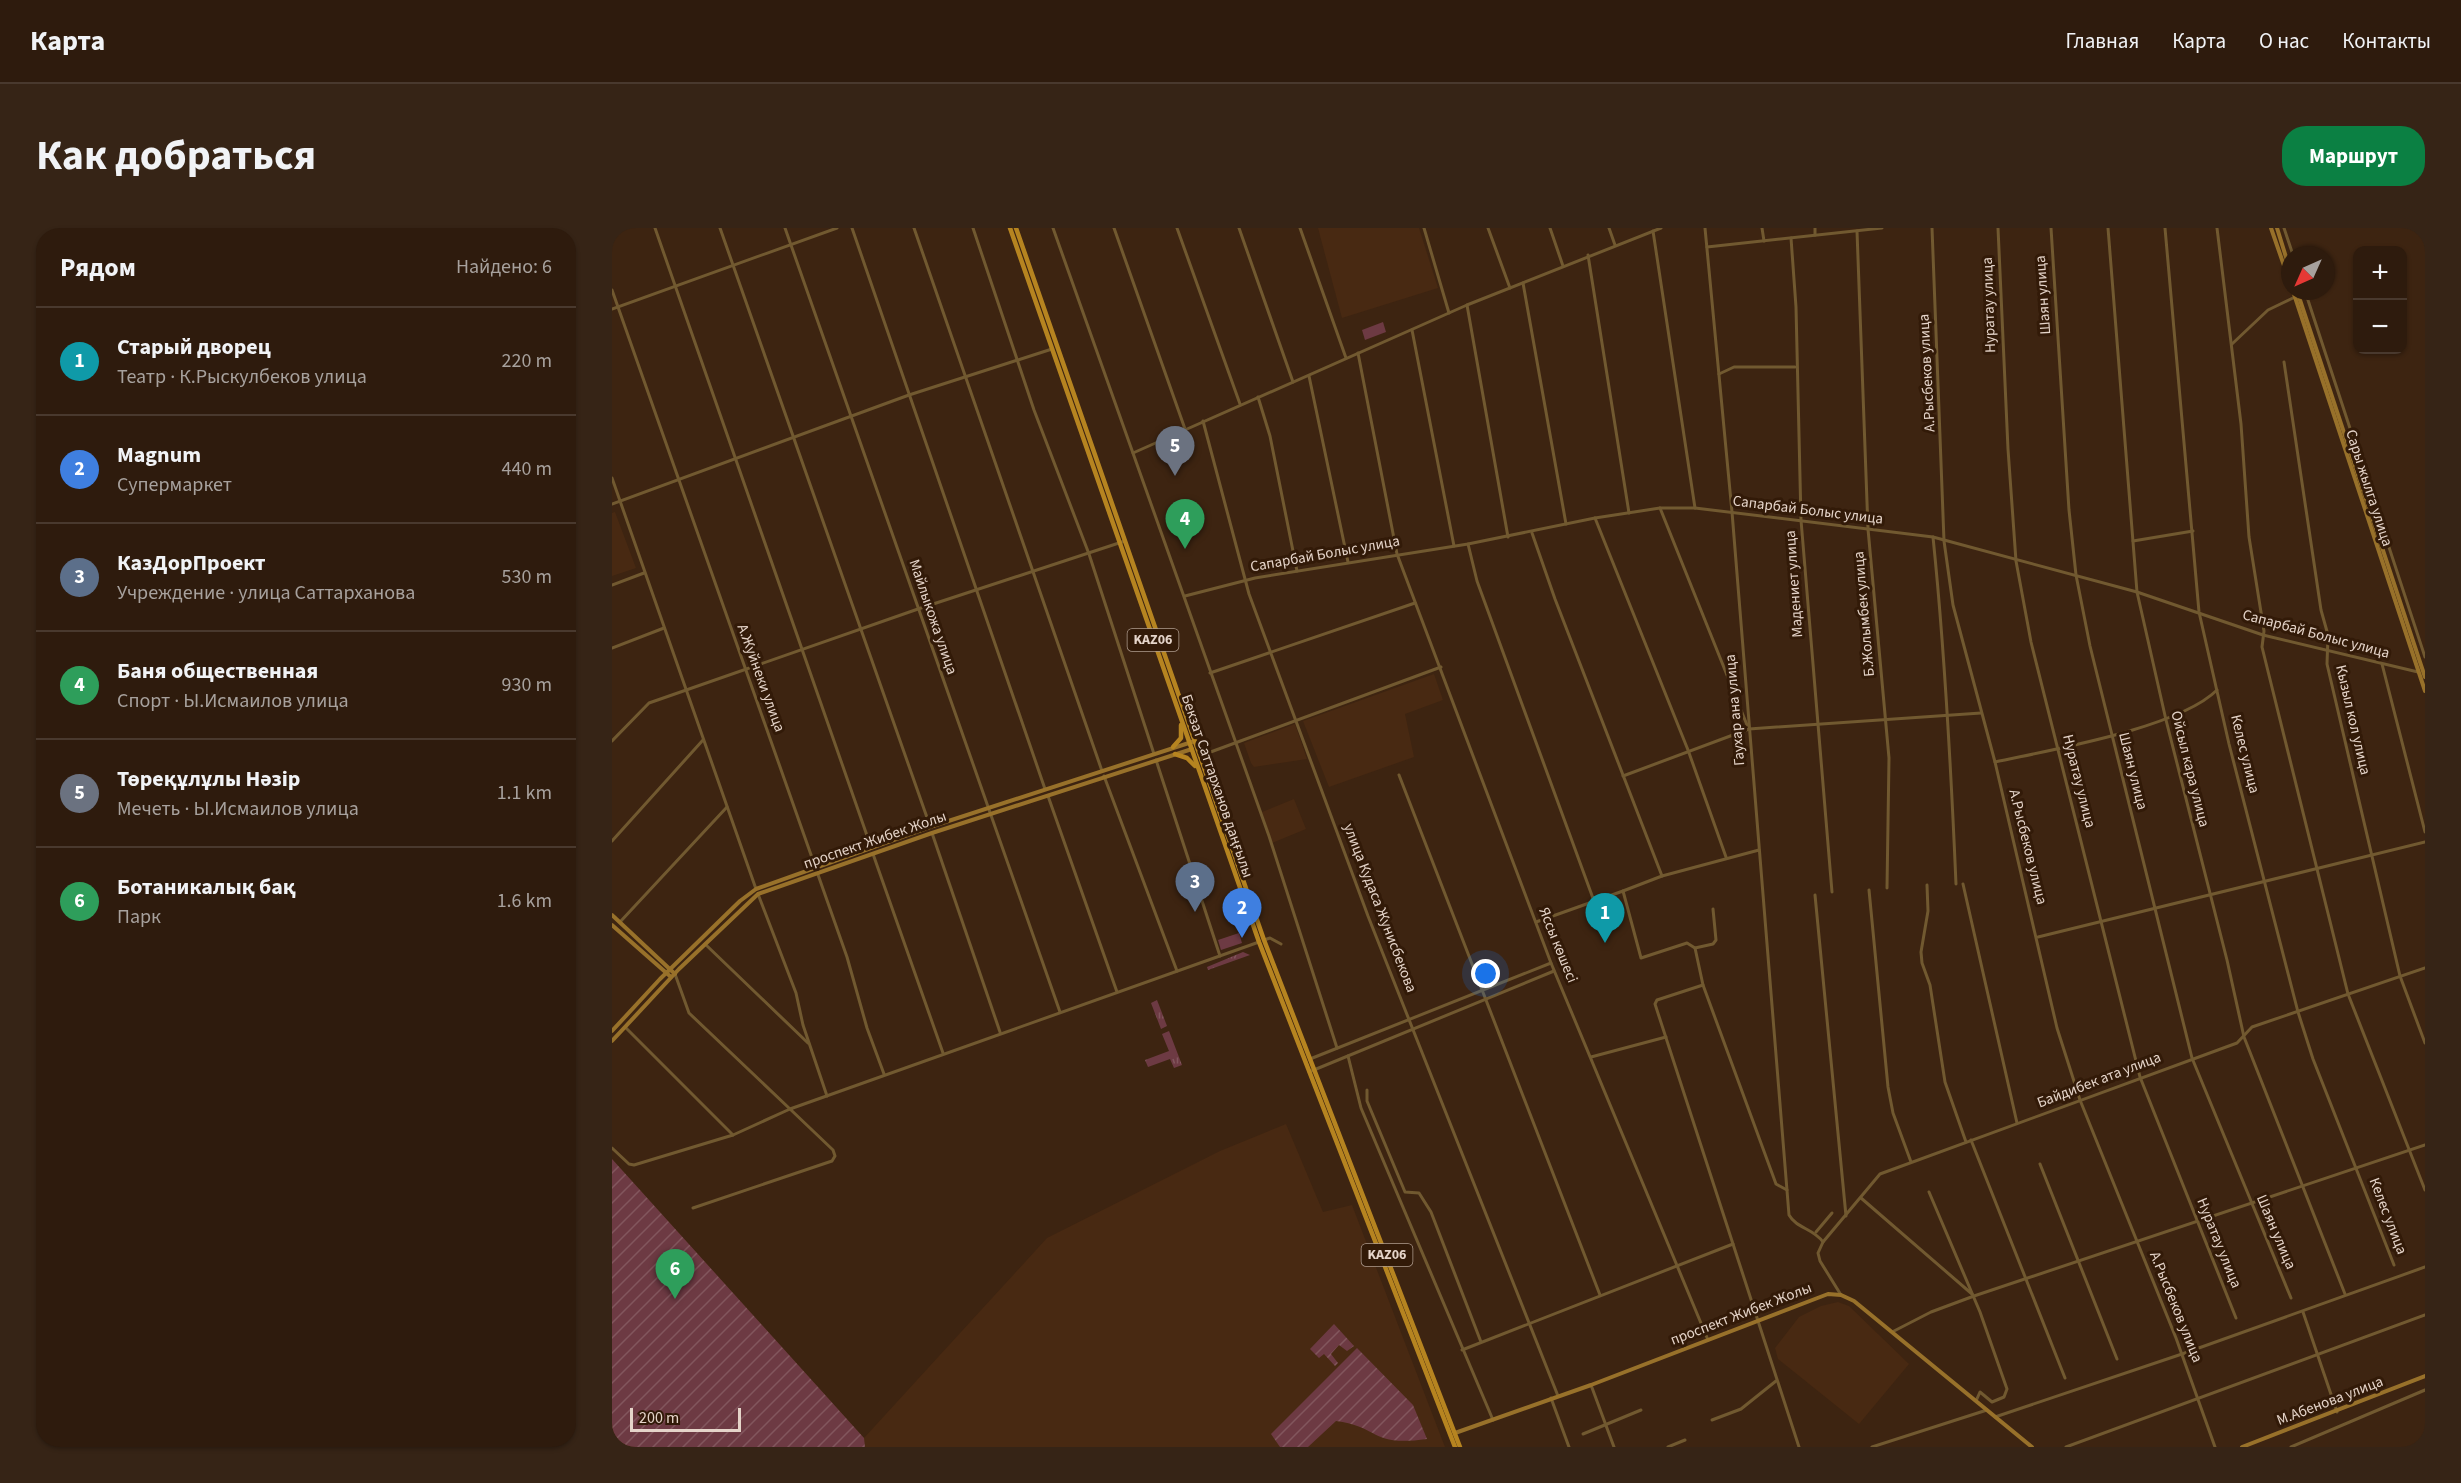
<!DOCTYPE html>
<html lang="ru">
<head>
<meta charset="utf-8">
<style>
  body { margin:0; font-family:"Source Sans 3",sans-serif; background:#362416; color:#f1f3f6 }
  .controls { position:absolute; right:18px; top:18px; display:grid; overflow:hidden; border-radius:12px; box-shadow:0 2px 4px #0004 }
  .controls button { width:54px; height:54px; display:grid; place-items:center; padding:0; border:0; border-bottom:2px solid #49392e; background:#2e1b0d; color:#f1f3f6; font:30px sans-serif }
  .compass { position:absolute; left:1669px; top:18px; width:54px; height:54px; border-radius:50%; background:#2e1b0d; box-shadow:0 2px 4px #0004; rotate:225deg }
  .scale { position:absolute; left:18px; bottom:15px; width:111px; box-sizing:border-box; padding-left:6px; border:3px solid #e5d4c9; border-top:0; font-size:16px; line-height:21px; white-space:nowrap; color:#e5d4c9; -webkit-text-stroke:4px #321a08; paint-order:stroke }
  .you { position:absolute; left:874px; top:746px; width:21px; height:21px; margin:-15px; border:4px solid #fff; border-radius:50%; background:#1a73e8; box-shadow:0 0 0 9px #1a73e833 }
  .badge { display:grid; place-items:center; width:39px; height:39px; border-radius:50%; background:#0b8043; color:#fff; font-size:20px; font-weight:700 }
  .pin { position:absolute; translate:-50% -50px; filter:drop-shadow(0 2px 3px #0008) }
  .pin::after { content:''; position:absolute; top:32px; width:21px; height:18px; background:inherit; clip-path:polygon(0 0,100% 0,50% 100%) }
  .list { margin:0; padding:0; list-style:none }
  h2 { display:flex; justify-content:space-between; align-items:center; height:78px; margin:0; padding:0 24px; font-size:26px }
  h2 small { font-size:20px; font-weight:400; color:#a7a19d }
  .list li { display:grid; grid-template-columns:39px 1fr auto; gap:18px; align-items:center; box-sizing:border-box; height:108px; padding:0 24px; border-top:2px solid #49392e }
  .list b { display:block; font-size:22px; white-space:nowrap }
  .list p { margin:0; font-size:20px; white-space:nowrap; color:#a7a19d }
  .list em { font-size:20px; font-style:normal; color:#a7a19d }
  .map { position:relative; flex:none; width:1813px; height:1219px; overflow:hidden; border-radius:24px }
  header { display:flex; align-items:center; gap:36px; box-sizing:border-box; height:84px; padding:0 30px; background:#2e1b0d; border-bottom:2px solid #49392e }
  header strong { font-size:28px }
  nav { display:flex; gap:33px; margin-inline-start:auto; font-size:21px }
  .intro { display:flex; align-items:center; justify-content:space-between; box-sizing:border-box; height:144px; padding:0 36px }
  h1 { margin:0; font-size:42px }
  .button { padding:15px 27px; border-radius:24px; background:#0b8043; color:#fff; font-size:21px; font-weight:700 }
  main { display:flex; gap:36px; padding:0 36px }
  aside { flex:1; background:#2e1b0d; border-radius:24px; box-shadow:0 2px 4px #0004 }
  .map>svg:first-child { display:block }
</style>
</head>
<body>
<header>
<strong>Карта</strong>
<nav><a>Главная</a><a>Карта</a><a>О нас</a><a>Контакты</a></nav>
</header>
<div class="intro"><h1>Как добраться</h1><a class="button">Маршрут</a></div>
<main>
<aside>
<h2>Рядом<small>Найдено: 6</small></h2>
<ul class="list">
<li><span class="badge" style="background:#0f9aa8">1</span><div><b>Старый дворец</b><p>Театр · К.Рыскулбеков улица</p></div><em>220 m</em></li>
<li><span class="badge" style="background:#3f7fe0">2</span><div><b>Magnum</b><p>Супермаркет</p></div><em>440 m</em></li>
<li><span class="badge" style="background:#5c6f8a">3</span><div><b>КазДорПроект</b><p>Учреждение · улица Саттарханова</p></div><em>530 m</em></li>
<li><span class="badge" style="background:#2e9e5b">4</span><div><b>Баня общественная</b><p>Спорт · Ы.Исмаилов улица</p></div><em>930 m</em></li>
<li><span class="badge" style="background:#6b7280">5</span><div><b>Төреқұлұлы Нәзір</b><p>Мечеть · Ы.Исмаилов улица</p></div><em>1.1 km</em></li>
<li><span class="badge" style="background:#2e9e5b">6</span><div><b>Ботаникалық бақ</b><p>Парк</p></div><em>1.6 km</em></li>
</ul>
</aside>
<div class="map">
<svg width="1813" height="1219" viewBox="0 0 1813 1219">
  <defs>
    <pattern id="grass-tufts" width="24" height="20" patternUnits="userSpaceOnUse" patternTransform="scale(1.5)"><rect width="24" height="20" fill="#6d3a43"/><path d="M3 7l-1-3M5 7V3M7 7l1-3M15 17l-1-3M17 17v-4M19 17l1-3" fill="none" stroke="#82565d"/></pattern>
    <pattern id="garden-furrows" width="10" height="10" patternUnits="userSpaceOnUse" patternTransform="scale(1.5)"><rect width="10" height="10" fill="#6d3a43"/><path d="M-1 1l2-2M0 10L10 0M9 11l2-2" fill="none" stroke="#82565d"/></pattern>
  </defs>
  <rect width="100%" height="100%" fill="#3d2411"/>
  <g fill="#482912">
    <polygon points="706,0 807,0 826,60 730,90"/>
    <polygon points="3,284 24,340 0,348 0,285"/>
    <polygon points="822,446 831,472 793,486 802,529 717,559 691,493"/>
    <polygon points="683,496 695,531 642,539 639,535 632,515"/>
    <polygon points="682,571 694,601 660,615 650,584"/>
    <polygon points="674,896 711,984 740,977 833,1219 0,1219 0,931 252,1210 435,1010 608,923"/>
    <polygon points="1226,1074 1237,1078 1297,1136 1247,1196 1166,1131 1163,1120 1187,1089 1209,1078"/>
  </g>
  <g fill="url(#grass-tufts)">
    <polygon points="631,724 638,727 596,742 595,739"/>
    <polygon points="545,772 555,798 549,801 539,775"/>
    <polygon points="557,803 570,837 562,840 558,831 536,839 533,832 557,823 550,806"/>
  </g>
  <g fill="url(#garden-furrows)">
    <polygon points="0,931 252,1210 253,1219 0,1219"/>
    <polygon points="722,1096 742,1118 735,1123 727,1117 719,1126 726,1135 723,1138 712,1126 707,1130 698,1121"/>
    <path d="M 745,1120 L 801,1177 L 815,1211 C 758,1219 769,1199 724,1193 L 696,1219 L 668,1219 L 659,1206 Z"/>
  </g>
  <g fill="#6d3a43">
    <polygon points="771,94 774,104 753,112 750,102"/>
    <polygon points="627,705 630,715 609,722 606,712"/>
  </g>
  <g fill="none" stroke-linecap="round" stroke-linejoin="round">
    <g stroke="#715930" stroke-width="3">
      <polyline points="43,0 259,619"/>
      <polyline points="108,0 318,598"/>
      <polyline points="173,0 448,784"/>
      <polyline points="240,0 433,561"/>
      <polyline points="302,0 490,543"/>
      <polyline points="361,0 422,182 477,326 542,526"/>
      <polyline points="441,0 657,608 725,820"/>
      <polyline points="502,0 573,201"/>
      <polyline points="565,0 628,176"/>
      <polyline points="627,0 681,154"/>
      <polyline points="688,0 734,130"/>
      <polyline points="812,0 837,85"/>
      <polyline points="876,0 898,60"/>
      <polyline points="938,0 951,38"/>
      <polyline points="997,0 1003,17"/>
      <path d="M 1093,0 L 1120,284 L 1177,987 C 1185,1001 1201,1000 1211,1014"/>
      <polyline points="1150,0 1152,13"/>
      <polyline points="1203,0 1203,7"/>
      <polyline points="1320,0 1332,313 1341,377 1383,534 1445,800 1468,872 1564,1110 1603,1219"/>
      <polyline points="1386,0 1396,221 1404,333 1419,414 1528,849 1624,1090"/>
      <polyline points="1439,0 1457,282 1464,347 1478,418 1580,830 1679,1070"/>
      <polyline points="1496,0 1525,364 1554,492 1615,732 1632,809 1733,1066"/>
      <polyline points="1553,0 1587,384 1617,516 1686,784 1701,831 1782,1037"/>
      <polyline points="1605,0 1629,196 1637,309 1652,403 1650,419 1736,766 1813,962"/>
      <polyline points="1672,0 1681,27"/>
      <polyline points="1041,3 1083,280"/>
      <polyline points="1245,3 1256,301 1277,530 1275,660"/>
      <polyline points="1179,10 1184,79 1189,292 1220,664"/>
      <polyline points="1095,19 1270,0"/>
      <polyline points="976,27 1017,285"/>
      <polyline points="911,55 954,296"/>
      <polyline points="0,62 235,729 255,800 272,846"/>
      <polyline points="1693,63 1813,429"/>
      <polyline points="855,77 896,309"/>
      <polyline points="0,81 225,0"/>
      <polyline points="800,102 842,318"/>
      <polyline points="1620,116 1656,82 1683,69"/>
      <polyline points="746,125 785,326 939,735 1096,1112"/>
      <polyline points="1672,134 1709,382 1716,407 1715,436 1788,748 1813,815"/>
      <polyline points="1107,146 1122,139 1183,139"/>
      <polyline points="697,148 736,334"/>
      <polyline points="646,169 658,208 685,343"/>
      <polyline points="591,193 637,366 756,688 946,1168"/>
      <polyline points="521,225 855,77 1049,0"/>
      <polyline points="0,250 144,661"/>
      <polyline points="0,276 297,167 440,121"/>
      <polyline points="1048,280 1135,497"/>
      <polyline points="983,290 1076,522 1114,629"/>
      <polyline points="920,305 943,371 1050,648"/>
      <path d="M 1321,309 C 1333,425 1339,540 1344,656"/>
      <polyline points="1521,313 1581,303"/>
      <polyline points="856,316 865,353 982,673"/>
      <polyline points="0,357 32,345"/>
      <polyline points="573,368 643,350 856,316 983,290 1048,280 1083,280 1321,309 1525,364 1651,407 1806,444"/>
      <polyline points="0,420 52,400"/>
      <polyline points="1770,436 1813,604"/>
      <polyline points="598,445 803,375"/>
      <polyline points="0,513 37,475 306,381 513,313"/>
      <polyline points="586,521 596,525 604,522 829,439"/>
      <polyline points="544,532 608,728"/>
      <path d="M 1383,534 C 1438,522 1567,500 1605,462"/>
      <polyline points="787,547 988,1067"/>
      <polyline points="492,548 565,743"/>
      <polyline points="1011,548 1137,501 1369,485"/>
      <polyline points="436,568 505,764"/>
      <polyline points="320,605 388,804"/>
      <polyline points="0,613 91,512"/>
      <polyline points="261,626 331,825"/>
      <polyline points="1351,656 1405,895"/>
      <polyline points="1315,657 1316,683 1309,724 1310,735 1318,757 1333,854 1354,914"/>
      <polyline points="1257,662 1276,859 1281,885 1299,934"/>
      <polyline points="1011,663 1050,648 1147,622"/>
      <polyline points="146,666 184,765 191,797 215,868"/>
      <polyline points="1203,667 1234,988"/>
      <polyline points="1101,681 1104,712 1101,716 1083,720 1091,757 1164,956 1175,962"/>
      <polyline points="8,694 115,579"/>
      <polyline points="924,694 1011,663 1029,730 1075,715 1083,720"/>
      <polyline points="1426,709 1813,614"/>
      <polyline points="652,712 658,710 669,716"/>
      <polyline points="93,716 196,815"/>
      <polyline points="1091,757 1045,772 1043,776 1187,1219"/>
      <polyline points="13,799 121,907"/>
      <polyline points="736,828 749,880 881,1192"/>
      <polyline points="979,829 1054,809"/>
      <polyline points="698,831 939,735"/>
      <polyline points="697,844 942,743"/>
      <polyline points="755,862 755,873 793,964 807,965 819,984 869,1114"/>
      <polyline points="1359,912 1453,1150"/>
      <polyline points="0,920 17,936 22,937 121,907 178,881 77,785 63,746"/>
      <polyline points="1428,936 1505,1131"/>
      <polyline points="1317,964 1368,1084 1395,1161 1392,1169 1380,1174 1368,1164 1364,1173"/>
      <polyline points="1249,970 1360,1066"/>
      <polyline points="81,980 220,933 223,928 221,922 178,881 647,714"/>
      <polyline points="1204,1004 1220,985"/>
      <polyline points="1229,1067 1208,1033 1206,1025 1211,1014 1268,946 1625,815 1640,799 1813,740"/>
      <polyline points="1691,1084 1725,1184"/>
      <polyline points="1282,1103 1319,1084 1362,1068 1813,917"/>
      <polyline points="850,1122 1121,1016"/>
      <polyline points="979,1157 1002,1219"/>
      <polyline points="939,1170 957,1219"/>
      <polyline points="1383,1189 1570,1126 1813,1039"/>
      <polyline points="1100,1192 1129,1181 1164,1153"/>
      <polyline points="971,1206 1029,1182"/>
      <polyline points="1056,1219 1073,1212"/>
      <polyline points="1260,1219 1375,1182"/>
      <polyline points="1454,1219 1813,1087"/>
      <polyline points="1679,1219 1813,1162"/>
    </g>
    <g stroke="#98712a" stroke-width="4">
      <polyline points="1659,0 1678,55"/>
      <polyline points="1665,0 1678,42"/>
      <polyline points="1681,63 1813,463"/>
      <polyline points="1685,63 1813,449"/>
      <polyline points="0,687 63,746"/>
      <polyline points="0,697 59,749"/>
      <polyline points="0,803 48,751 128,673 144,661 318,599 583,513"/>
      <polyline points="0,813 67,741 146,666 320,605 580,521"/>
      <polyline points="843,1205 979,1157 1216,1066 1229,1067 1242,1073 1420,1219"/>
      <polyline points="1630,1219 1813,1148"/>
    </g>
    <g stroke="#b68420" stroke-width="4.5">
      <polyline points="398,0 647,714 843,1219"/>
      <polyline points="404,0 652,712 848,1219"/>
      <polyline points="561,519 569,510 569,497"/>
      <polyline points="563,526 575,530 583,538"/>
    </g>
  </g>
  <g text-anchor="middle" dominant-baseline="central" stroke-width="6" stroke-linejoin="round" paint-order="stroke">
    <g fill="#321a08" stroke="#af9c8f" stroke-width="1.5">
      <rect x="515.5" y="401" width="51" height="22" rx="4.5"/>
      <rect x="749.5" y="1016" width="51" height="22" rx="4.5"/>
    </g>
    <g font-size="14" font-weight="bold" fill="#e5d4c9">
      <text x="541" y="412">KАZ06</text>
      <text x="775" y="1027">KАZ06</text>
    </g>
    <g font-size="15" fill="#e5d4c9" stroke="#321a08">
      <text transform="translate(1431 67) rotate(-94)">Шаян улица</text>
      <text transform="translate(1377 77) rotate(-92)">Нуратау улица</text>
      <text transform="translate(1315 145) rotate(-93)">А.Рысбеков улица</text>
      <text transform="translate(1757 260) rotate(72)">Сары жылга улица</text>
      <text transform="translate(1196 282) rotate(7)">Сапарбай Болыс улица</text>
      <text transform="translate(713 326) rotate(-10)">Сапарбай Болыс улица</text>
      <text transform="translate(1182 356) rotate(-94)">Мадениет улица</text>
      <text transform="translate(1252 386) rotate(-95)">Б.Жолымбек улица</text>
      <text transform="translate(321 389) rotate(71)">Майлыкожа улица</text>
      <text transform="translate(1704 406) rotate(15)">Сапарбай Болыс улица</text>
      <text transform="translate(149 450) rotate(70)">А.Жуйнеки улица</text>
      <text transform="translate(1123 482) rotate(-95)">Гаухар ана улица</text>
      <text transform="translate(1741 492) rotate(77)">Кызыл кол улица</text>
      <text transform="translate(1633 526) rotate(76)">Келес улица</text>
      <text transform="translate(1578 541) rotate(76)">Ойсыл кара улица</text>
      <text transform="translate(1521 543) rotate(76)">Шаян улица</text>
      <text transform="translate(1467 553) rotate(76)">Нуратау улица</text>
      <text transform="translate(605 558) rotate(71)">Бекзат Саттарханов даңғылы</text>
      <text transform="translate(263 612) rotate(-19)">проспект Жибек Жолы</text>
      <text transform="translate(1416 619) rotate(76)">А.Рысбеков улица</text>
      <text transform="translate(768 680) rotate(69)">улица Кудаса Жунисбекова</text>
      <text transform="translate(946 717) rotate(68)">Яссы көшесі</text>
      <text transform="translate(1487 852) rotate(-21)">Байдибек ата улица</text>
      <text transform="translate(1776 988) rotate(69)">Келес улица</text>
      <text transform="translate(1664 1004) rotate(67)">Шаян улица</text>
      <text transform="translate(1607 1015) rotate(68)">Нуратау улица</text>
      <text transform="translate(1564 1079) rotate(68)">А.Рысбеков улица</text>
      <text transform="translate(1129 1086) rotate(-21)">проспект Жибек Жолы</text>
      <text transform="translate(1718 1173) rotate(-21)">М.Абенова улица</text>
    </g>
  </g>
</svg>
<div class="controls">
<button>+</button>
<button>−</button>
</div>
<svg class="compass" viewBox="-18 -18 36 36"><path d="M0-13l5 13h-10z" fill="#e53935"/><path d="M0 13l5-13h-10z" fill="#a7a19d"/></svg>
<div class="scale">200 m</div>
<div class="you"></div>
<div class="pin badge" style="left:993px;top:715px;background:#0f9aa8">1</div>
<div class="pin badge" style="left:630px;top:710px;background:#3f7fe0">2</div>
<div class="pin badge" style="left:583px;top:684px;background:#5c6f8a">3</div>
<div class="pin badge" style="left:573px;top:321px;background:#2e9e5b">4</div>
<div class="pin badge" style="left:563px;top:248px;background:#6b7280">5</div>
<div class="pin badge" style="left:63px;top:1071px;background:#2e9e5b">6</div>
</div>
</main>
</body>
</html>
